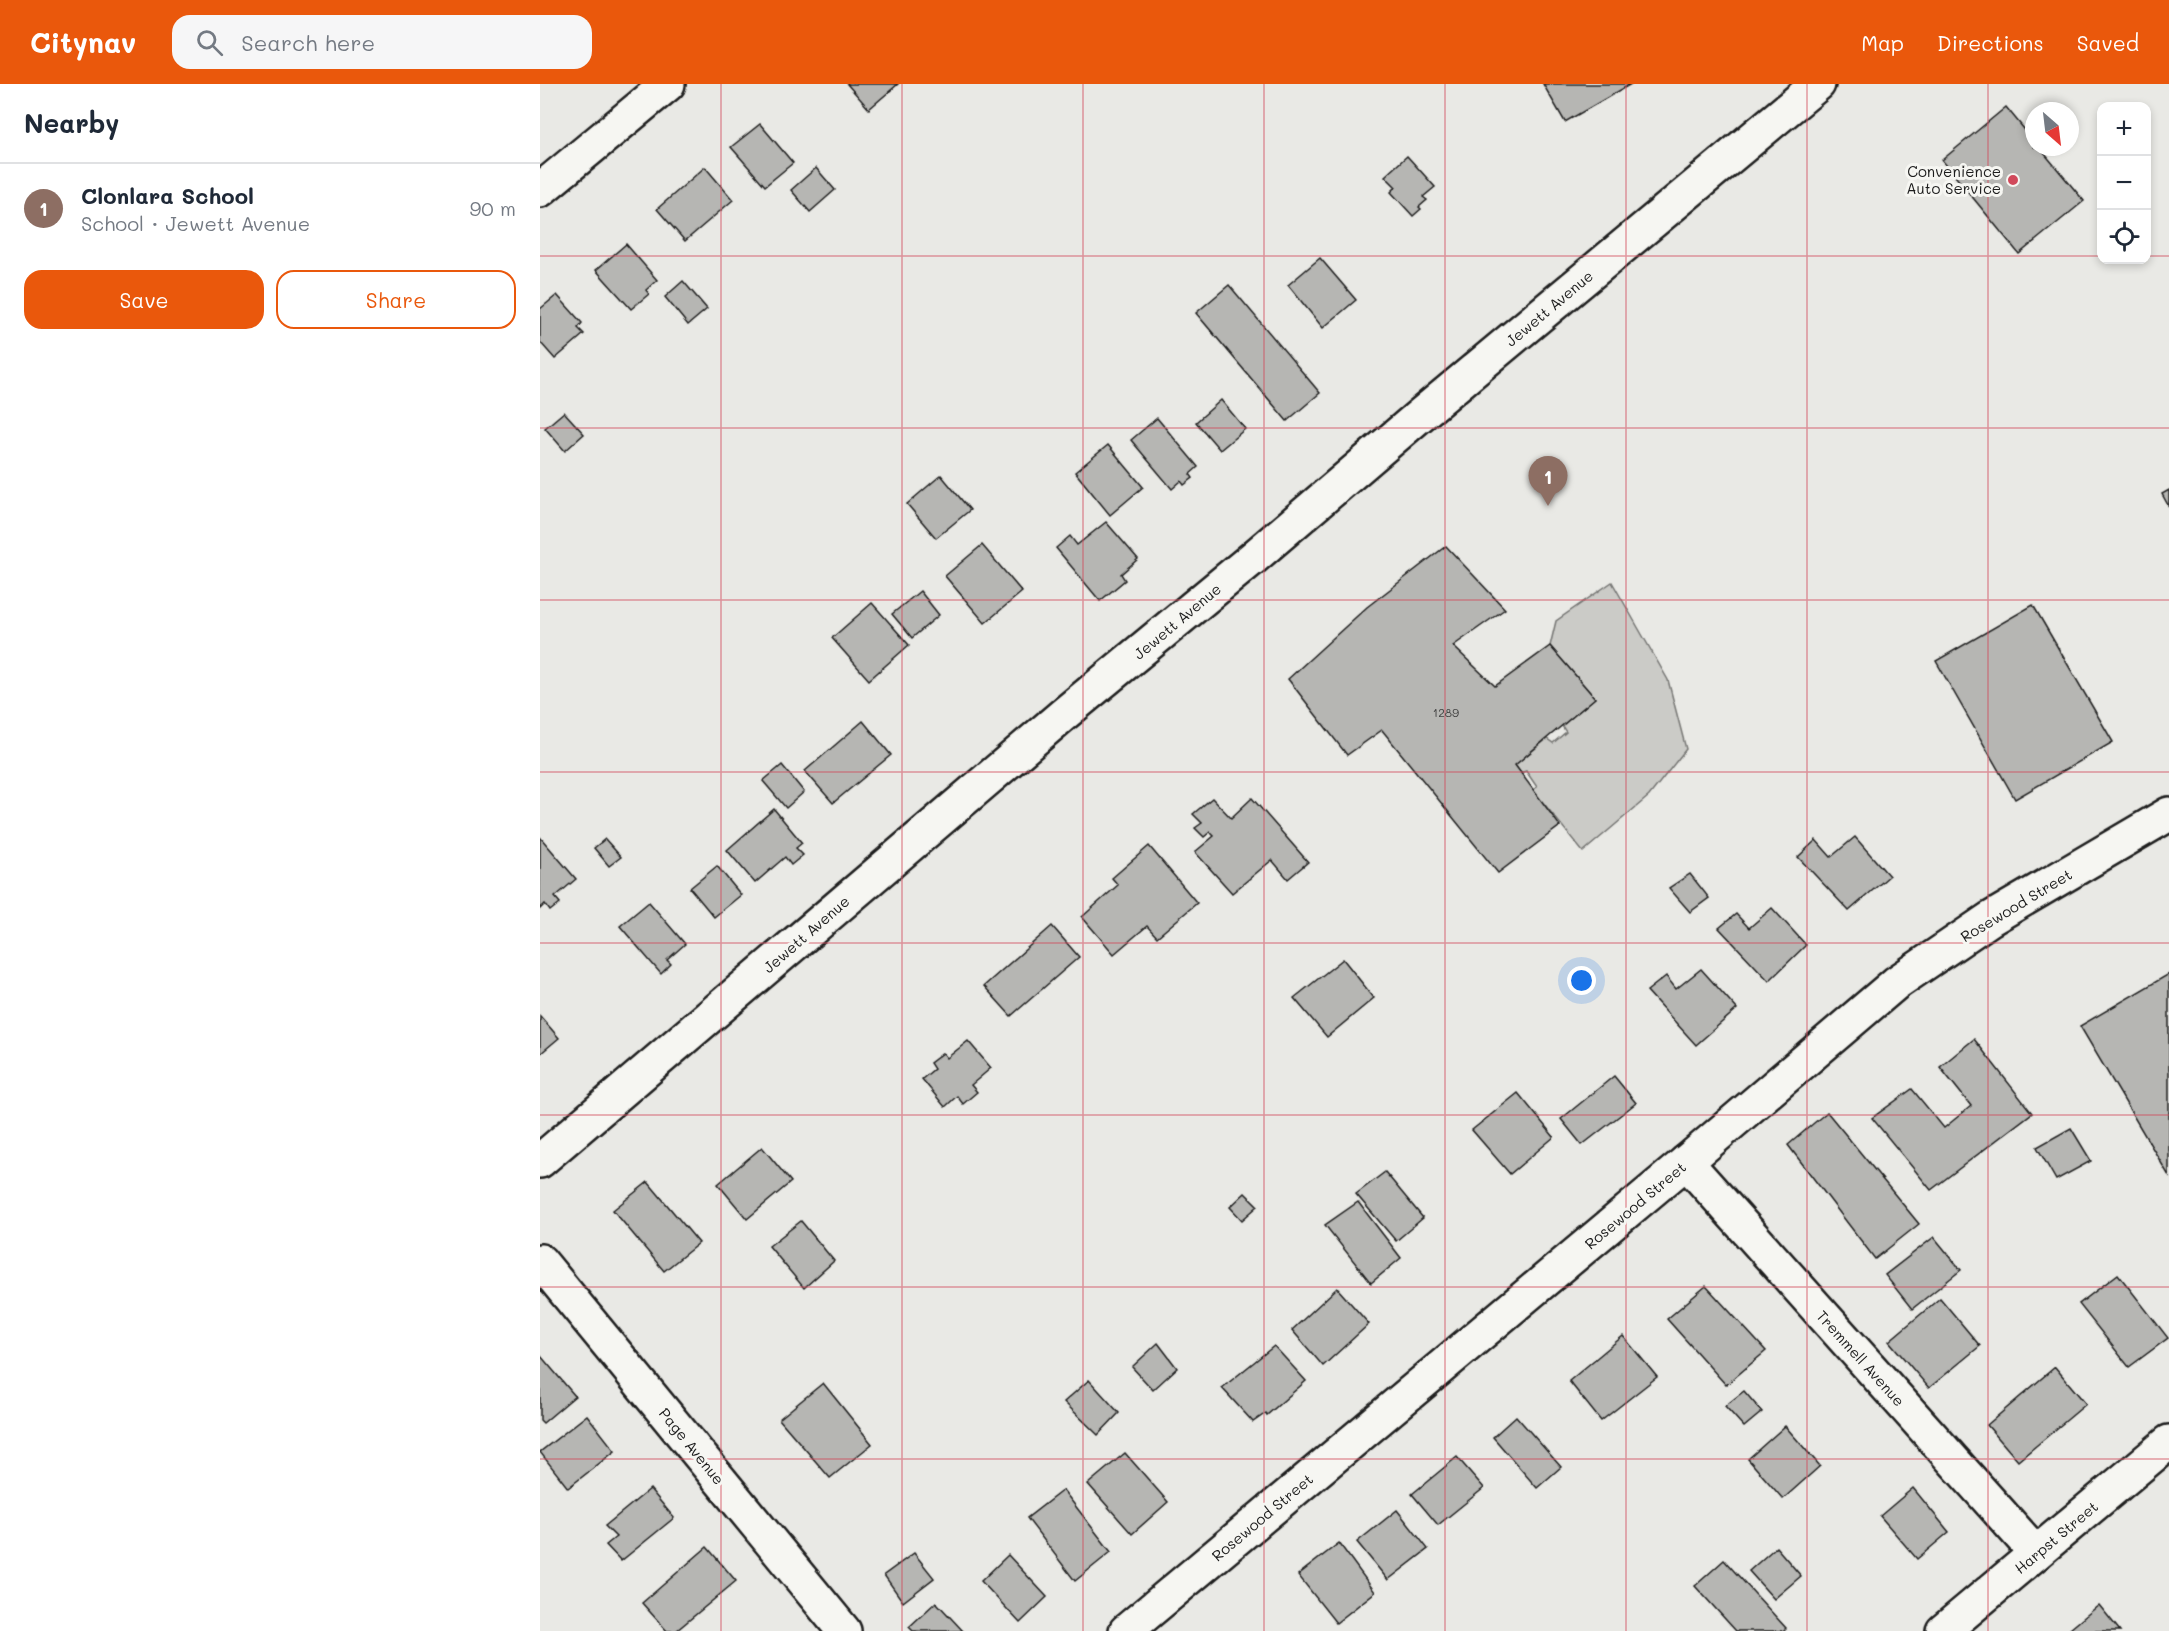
<!DOCTYPE html>
<html lang="en">
<head>
<meta charset="utf-8">
<style>
  body { margin:0; font-family:Mali,sans-serif; background:#f6f6f7; color:#1f2937 }
  .controls { position:absolute; right:18px; top:18px; display:grid; overflow:hidden; border-radius:12px; box-shadow:0 3px 9px #0003 }
  .controls button { width:54px; height:54px; display:grid; place-items:center; padding:0; border:0; border-bottom:2px solid #e0e1e3; background:#fff; color:#1f2937; font:30px sans-serif }
  .compass { position:absolute; left:1485px; top:18px; width:54px; height:54px; border-radius:50%; background:#fff; box-shadow:0 3px 9px #0003; rotate:152deg }
  .you { position:absolute; left:1042px; top:897px; width:21px; height:21px; margin:-15px; border:4px solid #fff; border-radius:50%; background:#1a73e8; box-shadow:0 0 0 9px #1a73e833 }
  .badge { display:grid; place-items:center; width:39px; height:39px; border-radius:50%; background:#ea580c; color:#fff; font-size:20px; font-weight:700 }
  .pin { position:absolute; translate:-50% -50px; filter:drop-shadow(0 2px 3px #0008) }
  .pin::after { content:''; position:absolute; top:32px; width:21px; height:18px; background:inherit; clip-path:polygon(0 0,100% 0,50% 100%) }
  .list { margin:0; padding:0; list-style:none }
  h2 { display:flex; justify-content:space-between; align-items:center; height:78px; margin:0; padding:0 24px; font-size:26px }
  h2 small { font-size:20px; font-weight:400; color:#747a83 }
  .list li { display:grid; grid-template-columns:39px 1fr auto; gap:18px; align-items:center; box-sizing:border-box; height:90px; padding:0 24px; border-top:2px solid #e0e1e3 }
  .list b { display:block; font-size:22px; white-space:nowrap }
  .list p { margin:0; font-size:20px; white-space:nowrap; color:#747a83 }
  .list em { font-size:20px; font-style:normal; color:#747a83 }
  .actions { display:flex; gap:12px; padding:18px 24px }
  .actions a { flex:1; padding:14px 0; border:2px solid #ea580c; border-radius:18px; text-align:center; font-size:21px; color:#ea580c }
  .actions .main { background:#ea580c; color:#fff }
  .icon { flex:none; width:33px; height:33px; fill:none; stroke:currentColor; stroke-width:2; stroke-linecap:round; stroke-linejoin:round }
  .map { position:relative; flex:none; width:1629px; height:1547px; overflow:hidden }
  header { display:flex; align-items:center; gap:36px; box-sizing:border-box; height:84px; padding:0 30px; background:#ea580c; color:#fff }
  header strong { font-size:28px }
  nav { display:flex; gap:33px; margin-inline-start:auto; font-size:21px }
  .search { width:420px; height:54px; background:#f6f6f7; display:flex; align-items:center; gap:15px; box-sizing:border-box; padding:0 21px; border-radius:18px; color:#747a83; font-size:22px }
  main { display:flex }
  aside { flex:1; background:#fff }
  .map>svg:first-child { display:block }
</style>
</head>
<body>
<header>
<strong>Citynav</strong>
<div class="search"><svg class="icon" aria-label="search" viewBox="0 0 24 24"><circle cx="10" cy="10" r="6"/><path d="M15 15l6 6"/></svg>Search here</div>
<nav><a>Map</a><a>Directions</a><a>Saved</a></nav>
</header>
<main>
<aside>
<h2>Nearby<small></small></h2>
<ul class="list">
<li><span class="badge" style="background:#8d6e63">1</span><div><b>Clonlara School</b><p>School · Jewett Avenue</p></div><em>90 m</em></li>
</ul>
<div class="actions"><a class="main">Save</a><a>Share</a></div>
</aside>
<div class="map">
<svg width="1629" height="1547" viewBox="0 0 1629 1547">
  <rect width="100%" height="100%" fill="#e9e9e5"/>
  <filter id="ink" filterUnits="userSpaceOnUse"><feTurbulence type="fractalNoise" baseFrequency=".0167" numOctaves="2"/><feDisplacementMap in="SourceGraphic" scale="12" xChannelSelector="R" yChannelSelector="G"/><feConvolveMatrix kernelMatrix="1 2 1 2 8 2 1 2 1" color-interpolation-filters="sRGB"/></filter>
  <g filter="url(#ink)">
    <polygon fill="#cbcbc7" stroke="#747472" stroke-width="1.5" points="1072,498 1128,596 1146,665 1109,712 1043,768 993,706 997,703 986,687 980,689 975,681 1007,655 1013,659 1026,648 1022,642 1055,614 1010,562 1016,537"/>
    <g fill="#b6b6b3" stroke="#1c1c1c" stroke-width="1.5">
      <polygon points="307,0 358,0 329,25"/>
      <polygon points="1003,0 1091,0 1025,38"/>
      <polygon points="1466,23 1494,57 1494,63 1499,63 1544,117 1479,170 1402,76"/>
      <polygon points="220,40 253,79 225,102 191,63"/>
      <polygon points="867,72 895,103 883,113 887,116 879,123 881,125 873,132 851,108 856,103 845,92"/>
      <polygon points="165,83 193,116 145,157 117,125"/>
      <polygon points="276,84 295,106 270,128 251,106"/>
      <polygon points="86,160 117,196 106,206 109,210 91,225 56,186"/>
      <polygon points="780,174 816,216 783,244 748,201"/>
      <polygon points="143,197 167,225 148,241 125,213"/>
      <polygon points="689,201 780,309 747,337 656,229"/>
      <polygon points="17,211 42,239 38,244 44,250 15,275 0,258 0,225"/>
      <polygon points="681,316 705,345 680,366 656,338"/>
      <polygon points="24,328 44,350 25,367 5,344"/>
      <polygon points="617,334 658,383 650,390 653,394 644,401 641,397 632,405 591,356"/>
      <polygon points="568,361 603,403 570,431 535,388"/>
      <polygon points="401,391 430,426 396,454 367,420"/>
      <polygon points="1629,406 1629,423 1622,410"/>
      <polygon points="566,438 598,475 581,490 585,496 560,517 516,464 530,452 537,461"/>
      <polygon points="442,461 482,508 445,539 405,492"/>
      <polygon points="906,462 965,525 913,562 955,602 1010,562 1055,614 975,681 1020,742 958,789 842,646 807,671 748,595 827,523"/>
      <polygon points="380,507 399,531 372,554 352,530"/>
      <polygon points="332,519 369,561 329,596 292,554"/>
      <polygon points="1493,521 1573,658 1475,715 1396,577"/>
      <polygon points="323,637 351,671 293,719 265,687"/>
      <polygon points="242,681 264,708 246,724 223,697"/>
      <polygon points="672,714 691,734 712,714 768,778 748,795 732,776 692,809 655,768 674,752 670,748 664,753 655,744 662,739 653,730"/>
      <polygon points="234,725 262,759 256,764 263,771 251,781 245,773 215,799 187,766"/>
      <polygon points="0,753 36,795 15,813 20,819 10,827 5,820 0,825"/>
      <polygon points="1315,753 1349,792 1309,827 1258,773 1276,756 1291,773"/>
      <polygon points="65,755 81,773 69,782 54,764"/>
      <polygon points="609,762 657,819 617,853 607,842 574,870 542,833 578,801 572,794"/>
      <polygon points="177,782 201,811 174,833 150,804"/>
      <polygon points="1150,790 1169,814 1150,828 1129,804"/>
      <polygon points="109,818 145,860 127,876 131,880 121,890 80,842"/>
      <polygon points="1232,824 1266,861 1229,897 1179,844 1196,830 1209,844"/>
      <polygon points="512,842 539,873 471,932 444,902"/>
      <polygon points="803,875 834,914 787,953 754,914"/>
      <polygon points="1161,885 1197,925 1156,961 1107,907 1126,892 1136,905"/>
      <polygon points="1629,890 1629,1092 1540,942"/>
      <polygon points="0,932 19,954 0,970"/>
      <polygon points="1434,955 1492,1029 1391,1106 1332,1034 1372,1005 1404,1044 1431,1022 1400,983"/>
      <polygon points="428,957 451,984 431,1001 437,1008 423,1020 417,1012 405,1023 382,995 394,985 390,979 403,969 407,974"/>
      <polygon points="1074,992 1096,1019 1042,1061 1021,1035"/>
      <polygon points="978,1009 1014,1053 970,1090 932,1046"/>
      <polygon points="1287,1028 1379,1140 1335,1175 1248,1061"/>
      <polygon points="1531,1044 1551,1077 1516,1096 1497,1063"/>
      <polygon points="222,1063 251,1098 207,1135 178,1100"/>
      <polygon points="845,1088 883,1134 856,1157 816,1110"/>
      <polygon points="108,1098 159,1159 124,1187 73,1126"/>
      <polygon points="705,1109 718,1122 702,1136 690,1123"/>
      <polygon points="818,1118 861,1174 831,1199 785,1141"/>
      <polygon points="261,1137 294,1177 264,1204 229,1162"/>
      <polygon points="1394,1153 1421,1186 1372,1225 1345,1191"/>
      <polygon points="1578,1190 1628,1254 1589,1283 1539,1220"/>
      <polygon points="1166,1202 1226,1267 1186,1301 1127,1235"/>
      <polygon points="797,1204 829,1240 783,1282 752,1246"/>
      <polygon points="1400,1214 1440,1262 1389,1304 1349,1257"/>
      <polygon points="1083,1252 1117,1293 1061,1337 1029,1297"/>
      <polygon points="618,1259 637,1284 613,1306 592,1283"/>
      <polygon points="734,1262 766,1297 727,1331 726,1329 713,1338 682,1304"/>
      <polygon points="0,1271 35,1312 3,1339 0,1336"/>
      <polygon points="1515,1283 1546,1320 1478,1377 1447,1341"/>
      <polygon points="549,1296 579,1329 558,1351 524,1318"/>
      <polygon points="283,1299 332,1360 290,1394 239,1335"/>
      <polygon points="1204,1307 1222,1328 1204,1343 1185,1322"/>
      <polygon points="47,1331 75,1367 28,1404 0,1368"/>
      <polygon points="976,1332 1021,1383 997,1404 953,1353"/>
      <polygon points="1245,1342 1280,1382 1243,1415 1208,1375"/>
      <polygon points="585,1369 628,1418 592,1450 548,1400"/>
      <polygon points="917,1373 944,1404 898,1441 872,1410"/>
      <polygon points="1373,1404 1409,1448 1377,1475 1340,1432"/>
      <polygon points="110,1405 134,1434 81,1477 66,1461 76,1453 65,1442"/>
      <polygon points="523,1406 571,1468 535,1497 487,1434"/>
      <polygon points="857,1426 888,1465 848,1496 817,1458"/>
      <polygon points="799,1459 835,1508 796,1539 758,1491"/>
      <polygon points="167,1463 196,1497 136,1547 127,1547 102,1519"/>
      <polygon points="1236,1463 1261,1492 1234,1515 1209,1487"/>
      <polygon points="374,1469 394,1494 363,1518 344,1491"/>
      <polygon points="468,1471 507,1513 480,1539 441,1497"/>
      <polygon points="1184,1476 1246,1544 1243,1547 1196,1547 1155,1502"/>
      <polygon points="396,1518 423,1547 373,1547 369,1543"/>
      <polygon points="1559,1521 1580,1547 1532,1547 1530,1545"/>
    </g>
    <g fill="none" stroke-linecap="round" stroke-linejoin="round">
      <g stroke="#1c1c1c" stroke-width="38">
        <g id="minor">
          <polyline points="0,106 128,0"/>
          <polyline points="0,1077 524,630 713,474 878,333 1278,0"/>
          <polyline points="1146,1078 1496,1469"/>
          <polyline points="0,1177 304,1547"/>
          <polyline points="586,1547 1146,1078 1356,899 1450,835 1629,730"/>
          <polyline points="1403,1547 1629,1358"/>
        </g>
      </g>
      <use href="#minor" stroke="#f6f6f2" stroke-width="33"/>
    </g>
  </g>
  <path fill="none" stroke="#d1495b" stroke-width="1.5" stroke-opacity="0.55" d="M 181,0 L 181,1547M 362,0 L 362,1547M 543,0 L 543,1547M 724,0 L 724,1547M 905,0 L 905,1547M 1086,0 L 1086,1547M 1267,0 L 1267,1547M 1448,0 L 1448,1547M 0,172 L 1562,172M 1606,172 L 1629,172M 0,344 L 1629,344M 0,516 L 1629,516M 0,688 L 1629,688M 0,859 L 1629,859M 0,1031 L 1629,1031M 0,1203 L 1629,1203M 0,1375 L 1629,1375"/>
  <circle fill="#d1495b" stroke="#f6f6f2" stroke-width="2" cx="1473" cy="96" r="6"/>
  <g text-anchor="middle" dominant-baseline="central" stroke-width="6" stroke-linejoin="round" paint-order="stroke">
    <g font-size="12" fill="#424242">
      <text x="906" y="628">1289</text>
    </g>
    <g font-size="15" fill="#1c1c1c" stroke="#f6f6f2" text-anchor="end">
      <text x="1461" y="87">Convenience<tspan x="1461" dy="17">Auto Service</tspan></text>
    </g>
    <g font-size="15" fill="#1c1c1c" stroke="#f6f6f2">
      <text transform="translate(1009 224) rotate(-40)">Jewett Avenue</text>
      <text transform="translate(637 537) rotate(-40)">Jewett Avenue</text>
      <text transform="translate(1476 821) rotate(-31)">Rosewood Street</text>
      <text transform="translate(266 850) rotate(-41)">Jewett Avenue</text>
      <text transform="translate(1095 1121) rotate(-40)">Rosewood Street</text>
      <text transform="translate(1321 1274) rotate(48)">Tremmell Avenue</text>
      <text transform="translate(152 1362) rotate(51)">Page Avenue</text>
      <text transform="translate(722 1433) rotate(-40)">Rosewood Street</text>
      <text transform="translate(1516 1453) rotate(-40)">Harpst Street</text>
    </g>
  </g>
</svg>
<div class="controls">
<button>+</button>
<button>−</button>
<button><svg class="icon" aria-label="locate" viewBox="0 0 24 24"><circle cx="12" cy="12" r="6"/><path d="M12 2v4M12 18v4M2 12h4M18 12h4"/></svg></button>
</div>
<svg class="compass" viewBox="-18 -18 36 36"><path d="M0-13l5 13h-10z" fill="#e53935"/><path d="M0 13l5-13h-10z" fill="#747a83"/></svg>
<div class="you"></div>
<div class="pin badge" style="left:1008px;top:422px;background:#8d6e63">1</div>
</div>
</main>
</body>
</html>
